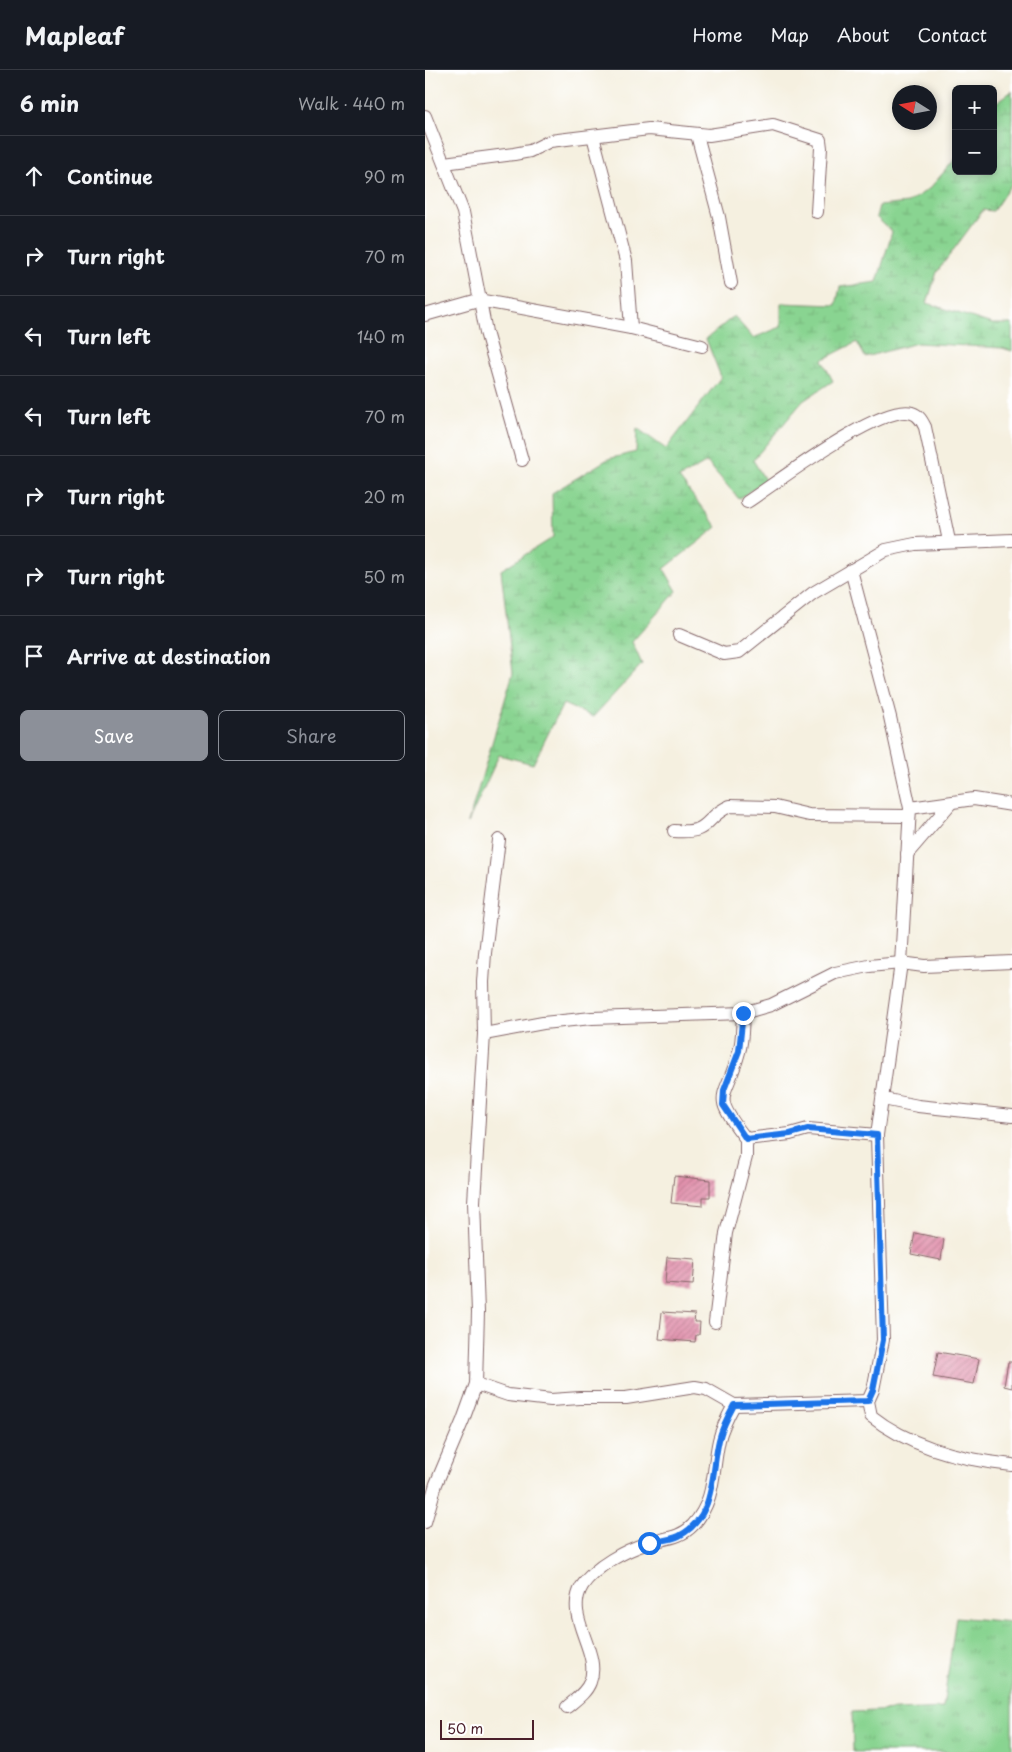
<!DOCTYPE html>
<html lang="en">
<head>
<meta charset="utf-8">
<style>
  body { margin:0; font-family:"Playpen Sans",sans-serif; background:#20242c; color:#f1f3f6 }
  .controls { position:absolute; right:15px; top:15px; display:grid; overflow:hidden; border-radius:8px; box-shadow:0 2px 8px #0003 }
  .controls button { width:45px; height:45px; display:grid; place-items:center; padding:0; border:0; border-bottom:1px solid #363941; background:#171b24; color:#f1f3f6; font:25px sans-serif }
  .compass { position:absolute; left:467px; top:15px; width:45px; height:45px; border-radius:50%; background:#171b24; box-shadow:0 2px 8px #0003; rotate:281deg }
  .scale { position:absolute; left:15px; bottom:12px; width:94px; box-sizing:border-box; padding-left:5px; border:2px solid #4a1f2b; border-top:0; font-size:14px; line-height:18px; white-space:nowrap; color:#4a1f2b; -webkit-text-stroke:4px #fff; paint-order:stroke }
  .stop { position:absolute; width:15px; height:15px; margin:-11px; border:4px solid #1a73e8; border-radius:50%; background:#fff }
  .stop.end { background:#1a73e8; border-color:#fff; box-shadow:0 1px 5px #0008 }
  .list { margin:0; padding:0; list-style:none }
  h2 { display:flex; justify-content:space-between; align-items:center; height:65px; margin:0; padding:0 20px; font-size:21px }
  h2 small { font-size:16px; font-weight:400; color:#9ea1a6 }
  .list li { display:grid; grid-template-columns:32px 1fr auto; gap:15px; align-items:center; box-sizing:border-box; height:80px; padding:0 20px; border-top:1px solid #363941 }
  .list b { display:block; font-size:19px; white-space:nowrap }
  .list em { font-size:16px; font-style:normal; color:#9ea1a6 }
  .actions { display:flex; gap:10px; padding:15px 20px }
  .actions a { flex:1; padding:11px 0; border:1px solid #8c9099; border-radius:8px; text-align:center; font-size:18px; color:#8c9099 }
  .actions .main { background:#8c9099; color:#fff }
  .icon { flex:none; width:28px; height:28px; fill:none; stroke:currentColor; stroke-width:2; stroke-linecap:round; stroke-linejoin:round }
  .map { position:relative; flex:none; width:587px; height:1682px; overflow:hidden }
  header { display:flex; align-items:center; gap:30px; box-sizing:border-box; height:70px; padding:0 25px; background:#171b24; border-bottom:1px solid #363941 }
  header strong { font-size:24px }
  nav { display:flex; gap:28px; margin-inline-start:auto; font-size:18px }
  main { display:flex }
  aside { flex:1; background:#171b24 }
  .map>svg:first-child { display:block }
</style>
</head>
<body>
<header>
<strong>Mapleaf</strong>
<nav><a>Home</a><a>Map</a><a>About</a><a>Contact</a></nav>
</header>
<main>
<aside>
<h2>6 min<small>Walk · 440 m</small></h2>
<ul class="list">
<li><svg class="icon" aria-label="ahead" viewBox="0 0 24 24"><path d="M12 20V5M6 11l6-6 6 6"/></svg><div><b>Continue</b></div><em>90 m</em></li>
<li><svg class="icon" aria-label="right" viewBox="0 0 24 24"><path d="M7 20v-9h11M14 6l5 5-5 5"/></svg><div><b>Turn right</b></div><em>70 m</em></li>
<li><svg class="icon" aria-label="left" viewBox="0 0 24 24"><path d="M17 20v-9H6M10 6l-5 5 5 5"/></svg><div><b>Turn left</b></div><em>140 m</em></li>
<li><svg class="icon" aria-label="left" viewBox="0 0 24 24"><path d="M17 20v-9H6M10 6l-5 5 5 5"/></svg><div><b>Turn left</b></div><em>70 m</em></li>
<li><svg class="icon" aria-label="right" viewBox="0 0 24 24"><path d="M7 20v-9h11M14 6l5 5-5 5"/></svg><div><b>Turn right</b></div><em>20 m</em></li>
<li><svg class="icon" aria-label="right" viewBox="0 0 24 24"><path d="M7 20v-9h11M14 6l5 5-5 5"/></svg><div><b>Turn right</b></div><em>50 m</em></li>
<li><svg class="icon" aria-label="arrive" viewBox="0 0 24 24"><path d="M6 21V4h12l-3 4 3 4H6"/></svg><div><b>Arrive at destination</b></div></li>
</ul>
<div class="actions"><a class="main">Save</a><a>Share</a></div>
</aside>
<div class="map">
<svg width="587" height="1682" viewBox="0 0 587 1682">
  <defs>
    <pattern id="grass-tufts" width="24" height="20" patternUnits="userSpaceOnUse" patternTransform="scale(1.25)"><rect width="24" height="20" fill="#89d491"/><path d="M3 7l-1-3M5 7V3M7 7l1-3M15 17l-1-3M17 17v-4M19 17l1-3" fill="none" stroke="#78b67d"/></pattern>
    <pattern id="wetland-marsh" width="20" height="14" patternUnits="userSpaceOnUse" patternTransform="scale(1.25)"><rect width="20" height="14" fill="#89d491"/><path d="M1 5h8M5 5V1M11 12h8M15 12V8" fill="none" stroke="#78b67d"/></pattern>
    <pattern id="building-hatch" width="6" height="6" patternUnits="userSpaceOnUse" patternTransform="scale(1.25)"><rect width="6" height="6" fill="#e292ad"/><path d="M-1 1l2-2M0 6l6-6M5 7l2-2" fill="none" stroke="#b9778d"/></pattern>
  </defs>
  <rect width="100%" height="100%" fill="#fff"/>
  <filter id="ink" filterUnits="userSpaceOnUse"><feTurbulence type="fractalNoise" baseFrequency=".02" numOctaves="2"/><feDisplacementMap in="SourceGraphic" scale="10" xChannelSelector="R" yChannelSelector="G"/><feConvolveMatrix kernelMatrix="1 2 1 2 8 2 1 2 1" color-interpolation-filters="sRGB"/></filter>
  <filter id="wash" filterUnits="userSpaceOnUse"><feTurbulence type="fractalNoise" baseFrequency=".0096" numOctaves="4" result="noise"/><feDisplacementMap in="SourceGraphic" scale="20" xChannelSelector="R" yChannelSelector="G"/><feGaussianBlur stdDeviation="1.12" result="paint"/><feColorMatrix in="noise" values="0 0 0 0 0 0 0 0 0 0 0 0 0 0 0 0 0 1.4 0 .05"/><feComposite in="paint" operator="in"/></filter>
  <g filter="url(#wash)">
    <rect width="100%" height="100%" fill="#f5f0e0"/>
    <polygon fill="url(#grass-tufts)" stroke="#6a7a5e" points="531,1547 587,1552 587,1682 428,1682 427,1642 518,1638"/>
    <polygon fill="url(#wetland-marsh)" stroke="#6a7a5e" points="587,21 587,113 568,141 558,140 512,202 502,233 567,254 587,254 587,281 577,278 492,273 440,287 432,272 397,290 408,311 378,331 328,390 340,410 314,429 282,392 254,408 292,457 239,499 252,521 207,572 217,594 168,647 138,634 108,694 74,685 43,753 88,603 76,500 128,467 127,423 183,389 211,382 212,358 241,379 296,307 281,269 309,246 328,268 356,257 356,233 411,235 415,217 452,212 467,162 451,147 454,136 483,133 505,118 531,88 531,101 568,101 568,35"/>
    <g id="blocks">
      <g fill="url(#building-hatch)">
        <polygon points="249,1106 285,1110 285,1127 278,1127 278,1136 246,1133"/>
        <polygon points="490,1163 519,1169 516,1190 486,1184"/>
        <polygon points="242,1187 270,1189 268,1215 240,1213"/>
        <polygon points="237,1242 270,1244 269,1252 275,1252 274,1265 271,1265 270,1272 234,1269"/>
        <polygon points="513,1282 554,1289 549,1314 508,1307"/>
        <polygon points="583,1292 587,1292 587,1318 579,1316"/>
      </g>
    </g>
  </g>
  <g filter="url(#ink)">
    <use href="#blocks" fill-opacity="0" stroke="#86686a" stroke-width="1"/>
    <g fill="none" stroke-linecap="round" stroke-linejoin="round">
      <g stroke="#86686a" stroke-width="14">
        <g id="street">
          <polyline points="0,46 38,142 61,262 97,390"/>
          <polyline points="272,65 294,147 306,213"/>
          <polyline points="168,66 201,191 206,258"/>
          <polyline points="19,93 89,84 105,81 125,71 224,59 284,65 348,55 395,70 396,78 392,142"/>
          <polyline points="0,245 53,230 206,258 277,276"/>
          <path d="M 322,432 C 351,413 456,333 487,343 C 494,345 497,351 500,357 L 524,471"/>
          <path d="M 426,500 L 465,647 L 485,738 L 476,893 L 452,1065 L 458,1270 L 448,1320 L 443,1331 L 446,1346 C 485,1377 538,1390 587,1395"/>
          <polyline points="254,565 299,584 314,582 388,523 461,480 490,474 587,470"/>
          <polyline points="485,738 549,729 587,735"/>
          <path d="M 249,761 C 288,764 277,748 305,736 L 350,737 L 384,745 L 484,746"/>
          <polyline points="482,784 525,734"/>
          <path d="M 318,943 C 317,955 318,970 314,982 C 301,1031 284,1022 321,1069"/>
          <polyline points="59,964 118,953 167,948 318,943 346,935 410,903 444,896 476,893 499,896 587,892"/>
          <polyline points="458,1029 493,1036 587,1046"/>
          <polyline points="290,1252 301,1163 321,1087 321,1069 365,1064 383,1059 452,1065"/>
          <polyline points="51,1314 83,1325 126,1330 155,1328 201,1328 270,1317 281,1319 309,1335 443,1331"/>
          <polyline points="0,1452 11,1414 38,1350 51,1314 53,1242 49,1132 59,964 58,912 60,883 74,770"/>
          <path d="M 142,1637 C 150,1630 161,1623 165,1612 C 177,1582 138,1547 157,1516 C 170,1496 201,1480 223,1473 C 239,1468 255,1469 268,1455 C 291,1430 287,1401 294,1370 C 297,1357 303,1346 309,1335"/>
        </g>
      </g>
      <use href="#street" stroke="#fff" stroke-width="12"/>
    </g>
  </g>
  <g fill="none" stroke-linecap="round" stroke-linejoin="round" filter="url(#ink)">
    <path stroke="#1a73e8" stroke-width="6" d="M 224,1473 C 233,1471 246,1470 254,1466 C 291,1447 286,1404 294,1370 C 297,1358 303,1346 309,1335 L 443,1331 L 448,1320 L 458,1270 L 452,1065 L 383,1059 L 365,1064 L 321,1069 L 298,1035 L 299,1020 L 314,981 L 318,943"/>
  </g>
</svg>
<div class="controls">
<button>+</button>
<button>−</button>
</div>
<svg class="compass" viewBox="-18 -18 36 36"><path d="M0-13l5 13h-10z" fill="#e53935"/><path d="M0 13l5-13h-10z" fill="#9ea1a6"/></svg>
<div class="scale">50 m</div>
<div class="stop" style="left:224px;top:1473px"></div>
<div class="stop end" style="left:318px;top:943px"></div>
</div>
</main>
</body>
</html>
